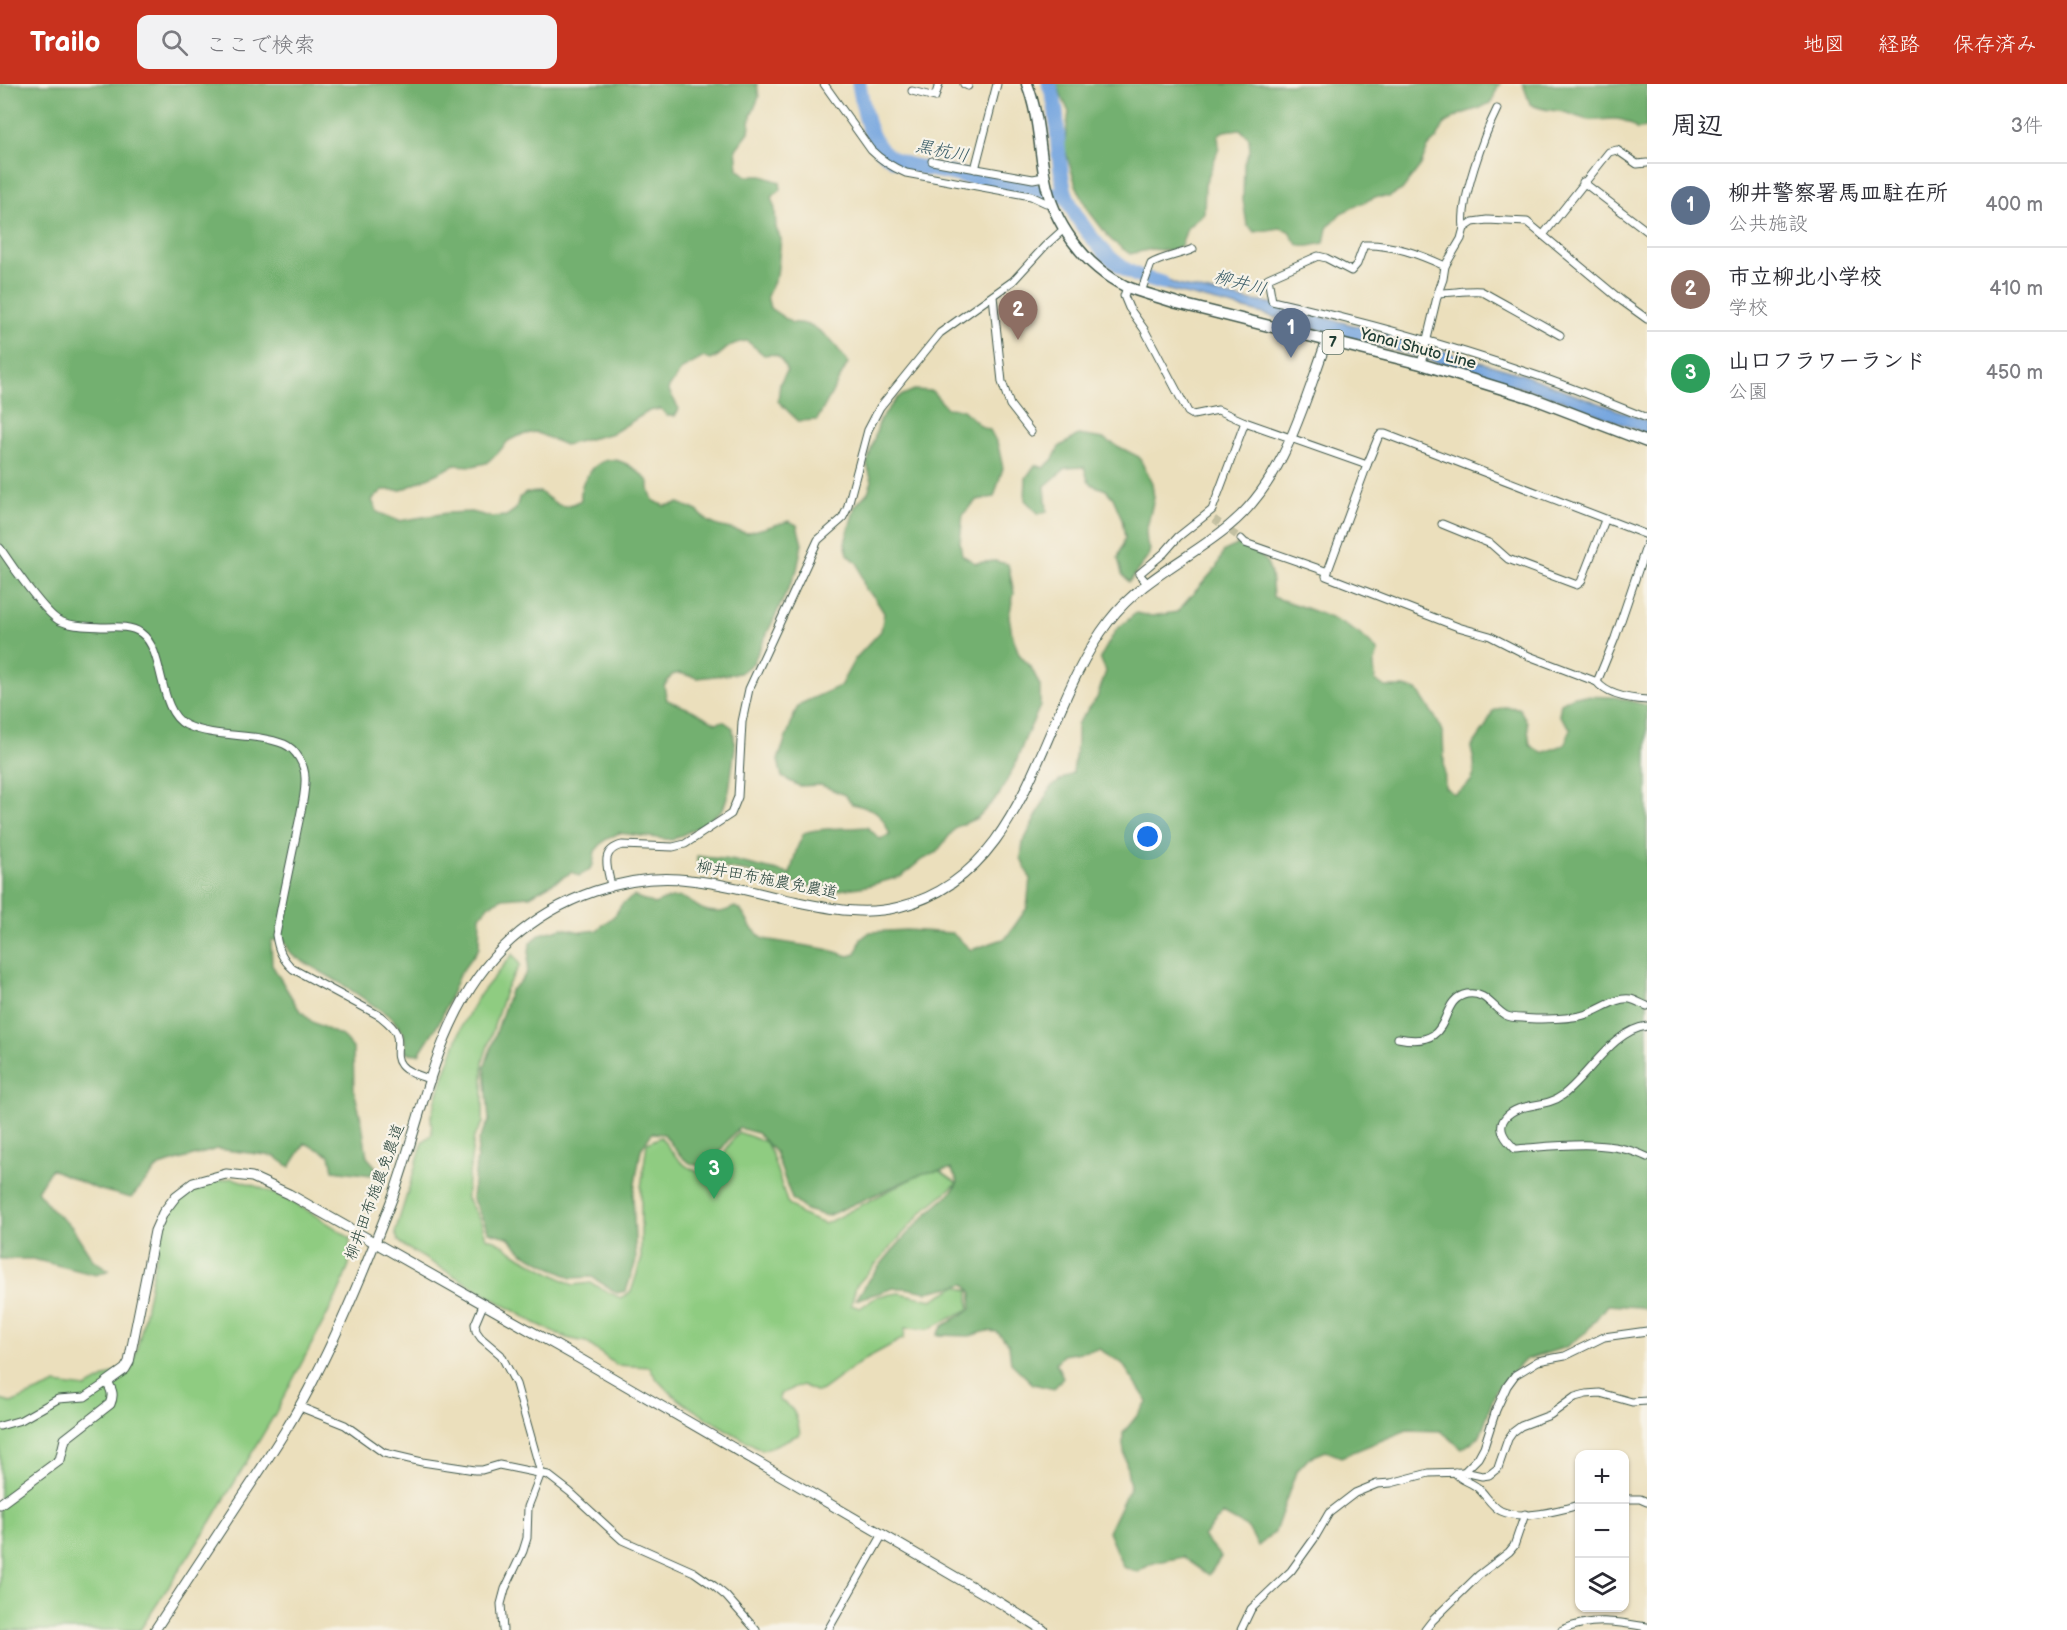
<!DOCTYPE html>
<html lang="ja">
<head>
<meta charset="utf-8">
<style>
  body { margin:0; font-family:"Balsamiq Sans","Klee One",sans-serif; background:#f2f2f3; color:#2b2b33 }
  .controls { position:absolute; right:18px; bottom:18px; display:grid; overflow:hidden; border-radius:12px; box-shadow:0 2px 4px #0004 }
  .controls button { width:54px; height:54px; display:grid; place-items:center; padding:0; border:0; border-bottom:2px solid #e1e1e2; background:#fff; color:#2b2b33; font:30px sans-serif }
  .you { position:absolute; left:1148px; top:753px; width:21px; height:21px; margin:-15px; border:4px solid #fff; border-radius:50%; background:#1a73e8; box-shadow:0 0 0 9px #1a73e833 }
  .badge { display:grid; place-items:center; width:39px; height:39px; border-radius:50%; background:#c8321e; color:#fff; font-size:20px; font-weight:700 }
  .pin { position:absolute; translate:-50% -50px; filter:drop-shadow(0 2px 3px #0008) }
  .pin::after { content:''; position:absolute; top:32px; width:21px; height:18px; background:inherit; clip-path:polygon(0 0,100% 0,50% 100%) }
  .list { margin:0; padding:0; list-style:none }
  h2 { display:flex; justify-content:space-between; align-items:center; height:78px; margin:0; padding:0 24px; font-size:26px }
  h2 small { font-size:20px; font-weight:400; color:#7c7c81 }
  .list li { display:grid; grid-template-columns:39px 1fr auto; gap:18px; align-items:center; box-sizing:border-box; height:84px; padding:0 24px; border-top:2px solid #e1e1e2 }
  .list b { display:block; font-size:22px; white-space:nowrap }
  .list p { margin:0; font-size:20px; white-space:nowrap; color:#7c7c81 }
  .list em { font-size:20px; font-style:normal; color:#7c7c81 }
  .icon { flex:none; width:33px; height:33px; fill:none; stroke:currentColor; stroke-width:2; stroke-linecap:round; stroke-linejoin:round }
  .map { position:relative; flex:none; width:1647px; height:1546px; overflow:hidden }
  header { display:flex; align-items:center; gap:36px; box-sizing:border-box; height:84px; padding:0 30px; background:#c8321e; color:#fff }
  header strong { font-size:28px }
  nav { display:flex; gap:33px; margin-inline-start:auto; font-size:21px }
  .search { width:420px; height:54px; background:#f2f2f3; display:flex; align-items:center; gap:15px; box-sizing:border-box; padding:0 21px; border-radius:12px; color:#7c7c81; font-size:22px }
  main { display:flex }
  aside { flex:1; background:#fff }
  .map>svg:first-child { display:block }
</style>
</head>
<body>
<header>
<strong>Trailo</strong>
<div class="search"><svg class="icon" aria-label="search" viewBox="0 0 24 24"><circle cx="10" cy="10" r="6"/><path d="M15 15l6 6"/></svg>ここで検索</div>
<nav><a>地図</a><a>経路</a><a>保存済み</a></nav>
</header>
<main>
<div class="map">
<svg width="1647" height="1546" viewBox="0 0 1647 1546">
  <rect width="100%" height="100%" fill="#f7f3e8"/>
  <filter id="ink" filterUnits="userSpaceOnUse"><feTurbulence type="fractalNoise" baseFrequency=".0167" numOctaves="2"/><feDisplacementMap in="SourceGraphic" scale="12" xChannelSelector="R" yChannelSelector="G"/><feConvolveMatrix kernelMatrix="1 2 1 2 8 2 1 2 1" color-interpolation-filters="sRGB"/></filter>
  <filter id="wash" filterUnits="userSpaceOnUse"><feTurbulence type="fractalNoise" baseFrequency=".008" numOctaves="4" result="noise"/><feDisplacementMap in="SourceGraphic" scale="24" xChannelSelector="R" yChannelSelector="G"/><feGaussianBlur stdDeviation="1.35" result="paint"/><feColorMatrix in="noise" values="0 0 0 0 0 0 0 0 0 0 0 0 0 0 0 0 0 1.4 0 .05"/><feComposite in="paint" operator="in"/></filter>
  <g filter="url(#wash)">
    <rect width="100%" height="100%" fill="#ebdfbc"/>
    <g fill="#8fcc81" stroke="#57845a" stroke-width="1.5">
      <path d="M 513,870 L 520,881 L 506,904 L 483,977 L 483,1039 L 474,1053 L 466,1113 L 481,1138 L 486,1154 L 495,1156 L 521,1173 L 573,1201 L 591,1199 L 620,1214 L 631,1208 L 641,1177 L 641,1104 L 647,1059 L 661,1053 C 676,1074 682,1085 709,1091 L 738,1048 L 766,1058 L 772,1071 L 787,1118 L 802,1131 L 825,1140 L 934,1083 L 957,1099 L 924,1126 L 856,1202 L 851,1221 L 860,1224 L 878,1212 L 899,1209 L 932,1216 L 957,1202 L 969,1207 L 969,1225 L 929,1245 L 905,1244 L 904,1254 L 865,1275 L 822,1306 L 817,1308 L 802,1301 L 780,1310 L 779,1316 C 797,1326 796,1331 800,1350 L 771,1363 L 762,1366 C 734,1349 660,1313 650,1283 L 616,1281 L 586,1258 L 567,1254 L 535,1239 L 405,1163 L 398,1156 L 395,1149 L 423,1058 L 432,1050 L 431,1032 L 444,991 L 462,942 L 478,913 Z"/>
      <path d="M 232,1094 C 278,1108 311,1127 350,1154 L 349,1181 L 339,1208 L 275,1330 L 211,1438 L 140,1546 L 0,1546 L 0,1316 L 11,1319 L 56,1300 L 86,1304 L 117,1287 L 132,1284 L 141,1248 L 159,1157 L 166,1134 L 181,1115 L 191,1106 L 208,1099 Z"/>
    </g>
    <g fill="#73b06f" stroke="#497652" stroke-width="1.5">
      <path d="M 0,0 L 757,0 L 759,13 L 751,32 L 749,48 L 736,65 L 738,85 L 747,92 L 762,92 L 780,98 L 781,106 L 771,113 L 775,125 L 776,144 L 781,155 L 777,191 L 767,212 L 770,224 L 792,239 C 817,237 835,259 848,279 L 817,336 L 798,337 L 778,317 L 780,299 L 787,287 C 781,274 779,268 764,271 L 747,257 C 723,260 728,268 711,276 L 704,273 L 682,285 L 668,305 L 679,325 L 675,332 L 667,332 L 661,325 L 649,327 L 613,349 L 565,361 L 535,348 L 518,352 L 508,357 L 497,370 L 486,379 L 473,382 L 455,381 L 402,406 L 383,406 L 372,416 L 377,428 L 399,437 L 447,429 L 472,428 L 491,433 L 506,432 L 516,425 L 519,414 L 526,409 L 540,408 C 557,420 560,428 581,416 C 580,405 582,398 589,389 C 608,364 631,379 649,398 L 649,405 L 653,416 L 664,422 L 679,419 L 697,427 L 709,438 L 718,442 L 747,449 L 789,437 L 797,441 L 802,460 L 797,486 L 753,579 L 740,589 L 698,594 L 679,589 L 672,591 L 664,602 L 667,616 L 692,626 L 716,639 L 723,637 L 733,644 L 735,663 L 729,707 L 723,725 L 702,741 L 672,756 L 619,749 L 605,756 L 595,767 L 593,781 L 588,787 L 579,792 L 572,788 L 530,812 L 503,814 L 489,821 L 480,832 L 479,864 L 459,891 L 440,937 L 419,970 L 406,969 L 404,950 L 392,934 L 342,900 L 292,871 L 284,857 L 271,856 L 272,881 L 298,924 L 312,938 L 342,952 L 353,964 L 354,1006 L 362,1039 L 367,1073 L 376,1083 L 371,1091 L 333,1086 L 330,1071 L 305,1059 L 290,1083 L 274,1072 L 217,1065 L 159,1082 L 131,1114 L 97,1105 L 51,1085 L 37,1107 L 53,1127 L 72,1143 L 93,1176 L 109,1186 L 96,1191 L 33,1175 L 0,1175 Z"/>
      <path d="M 1056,0 L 1500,0 L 1497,4 L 1492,18 L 1480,24 L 1461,30 L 1445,39 L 1437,54 L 1428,63 L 1421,81 L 1402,106 L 1389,113 L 1375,113 L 1341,129 L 1327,144 L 1324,159 C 1303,163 1299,168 1289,147 L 1280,144 L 1255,148 L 1247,141 L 1243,116 L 1244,79 L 1250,67 L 1249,54 L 1240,45 L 1224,47 L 1218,51 L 1219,64 L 1205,101 L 1204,129 L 1187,144 L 1181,162 L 1168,167 L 1152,165 L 1130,170 L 1111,156 L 1088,126 L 1076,101 L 1064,63 L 1069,28 Z"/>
      <path d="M 1523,0 L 1647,0 L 1647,43 L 1637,46 C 1622,29 1609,37 1589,36 C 1581,35 1574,31 1567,29 C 1554,25 1542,27 1530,20 Z"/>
      <path d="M 914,306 L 932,307 L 947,324 L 962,325 L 982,343 L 990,346 L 998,361 L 1003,384 L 994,413 L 977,416 L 963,430 L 960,458 L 962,471 L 975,479 L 995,477 L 1008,480 L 1014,509 L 1009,532 L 1012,550 L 1019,570 L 1032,585 L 1040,602 L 1040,622 L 1025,655 L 1015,681 L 999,711 L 977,734 L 956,743 L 936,769 L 920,777 L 902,792 L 867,802 L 839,806 L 800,801 L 744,787 L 697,780 L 697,772 L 731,776 L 790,790 L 797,764 L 804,749 C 822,743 847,745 867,743 L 880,755 L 890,751 C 880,726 877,726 852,720 L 845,711 L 821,701 L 799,702 L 782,693 L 778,676 L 796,626 L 800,620 L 840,602 L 855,575 L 881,547 L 884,529 L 874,513 L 865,505 L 858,480 L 848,470 L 845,459 L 855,422 L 868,408 L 872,397 L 867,380 L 880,335 L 898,313 Z"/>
      <polygon points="1078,351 1104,355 1139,373 1152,399 1154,414 1146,448 1147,460 1150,465 1148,473 1129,498 1122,490 1118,474 1125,454 1122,435 1113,414 1106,406 1093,401 1088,396 1084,383 1066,384 1045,402 1047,427 1039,430 1025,416 1026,394 1035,381 1044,384 1053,375 1059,363"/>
      <path d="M 1239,460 C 1270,473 1271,480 1273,513 C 1307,524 1356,539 1378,568 L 1374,580 L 1375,596 L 1385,603 L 1404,603 L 1417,606 L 1437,636 L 1443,650 L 1445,703 L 1454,710 C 1478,697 1477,689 1471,664 L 1485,644 L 1493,627 L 1503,623 L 1519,624 L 1527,638 L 1530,661 L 1542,669 L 1564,661 L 1571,645 L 1559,631 L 1561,619 L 1574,612 L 1615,613 L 1647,621 L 1647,1226 L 1640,1223 L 1607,1221 L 1586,1248 L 1566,1263 L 1525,1276 L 1496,1306 L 1480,1352 L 1462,1365 L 1441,1347 L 1407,1346 L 1341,1373 L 1326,1367 L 1309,1374 L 1296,1388 L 1275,1448 L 1258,1462 L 1248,1444 L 1223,1430 L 1203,1452 L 1221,1473 L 1209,1491 L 1183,1473 L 1153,1479 L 1137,1488 L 1123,1483 L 1108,1448 L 1130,1402 L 1123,1361 L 1123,1349 L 1148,1318 L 1122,1279 L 1099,1265 L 1063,1271 L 1056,1279 L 1063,1293 L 1054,1305 L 1033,1300 L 1011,1279 L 1009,1261 L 997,1248 L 987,1247 L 970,1252 L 937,1251 L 943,1242 L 971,1225 L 972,1209 L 965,1200 L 927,1208 L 906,1204 L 894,1204 L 856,1216 C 873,1187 903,1153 927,1130 C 938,1119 953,1111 958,1097 L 951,1085 L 924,1089 L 827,1132 L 806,1126 L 792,1115 L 775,1068 L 757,1049 L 739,1044 L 732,1051 L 709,1082 C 686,1085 676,1067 664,1050 L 652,1049 L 641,1065 L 633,1112 L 636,1177 L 626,1207 L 617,1209 L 592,1193 L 571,1194 L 523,1169 L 508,1153 L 489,1148 L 472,1114 L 479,1056 L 489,1037 L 485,982 L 510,907 L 521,897 L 527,888 L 530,859 L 541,850 L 563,844 L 581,848 L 597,846 L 615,831 L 622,820 L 634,812 L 654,820 C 693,802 687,827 716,828 C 722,829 729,825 735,823 L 741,826 L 751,843 L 763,855 L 826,865 L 849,872 L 856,870 L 861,855 L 870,848 L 906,846 L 952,849 L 971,866 L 1006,854 L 1027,824 L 1030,794 L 1021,774 L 1023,759 L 1051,703 L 1073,688 L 1077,659 L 1077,640 L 1097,614 L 1106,587 L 1100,574 L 1116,546 L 1136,529 L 1152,532 L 1177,528 L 1216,484 L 1224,467 Z"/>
    </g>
    <polygon fill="#74a5df" stroke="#4a718a" stroke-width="1.5" points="1151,190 1178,201 1245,216 1270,219 1375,247 1521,290 1647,337 1647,350 1559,315 1429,276 1249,226 1148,201"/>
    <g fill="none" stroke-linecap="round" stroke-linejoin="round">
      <g stroke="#74a5df" stroke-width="15">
        <path d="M 859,0 C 864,26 867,58 891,74 C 896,77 903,79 909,81 L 1067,113"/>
        <path d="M 1049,0 C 1059,24 1056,47 1059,72 C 1061,85 1062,102 1067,113 C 1077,139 1107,177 1132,189 C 1141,194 1152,196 1162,199"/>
      </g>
    </g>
  </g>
  <g filter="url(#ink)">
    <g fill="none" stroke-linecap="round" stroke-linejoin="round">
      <polyline stroke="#c2bfa1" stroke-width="7" stroke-dasharray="7 3.5" stroke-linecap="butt" points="1214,435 1241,455"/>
      <g stroke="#3e5548" stroke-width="9">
        <g id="street">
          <path d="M 824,0 L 871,66 C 882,77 892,83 906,89 L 1031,112 L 1046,119 L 1052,119"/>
          <polyline points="964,0 968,2"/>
          <polyline points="912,7 935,13 939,0"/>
          <polyline points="932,77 1033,95 1044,93"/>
          <polyline points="975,85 997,0"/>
          <polyline points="1583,98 1647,147"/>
          <path d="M 1464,144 C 1460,116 1484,51 1497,25"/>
          <polyline points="1543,151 1609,68 1617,66 1637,80 1647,79"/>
          <path d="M 1445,182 C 1419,170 1392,160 1364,161 L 1357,180 L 1351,187 L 1326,174 L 1318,172 L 1268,194 L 1272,217 C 1356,236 1441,259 1523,287 C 1565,300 1606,318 1647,334"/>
          <polyline points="1127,203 1124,212 1129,224 1144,245 1188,328 1193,331 1218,326 1245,338"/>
          <path d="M 1141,208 L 1151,180 C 1163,173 1179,171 1193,165"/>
          <path d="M 1438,209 C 1453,209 1466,206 1481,207 L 1560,251"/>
          <polyline points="993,212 1002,298 1010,321 1031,348"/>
          <polyline points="1421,280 1438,209 1443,195 1445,182 1461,155 1464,144 1473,138 1487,136 1527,138 1622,217 1647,235"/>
          <path d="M 1367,381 L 1326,492 L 1458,543 L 1490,552 L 1529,572 L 1597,598 C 1607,611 1631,615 1647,616"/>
          <polyline points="1442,440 1491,460 1508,475 1577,501 1581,498 1605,436"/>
          <polyline points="1241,455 1245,459 1328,488"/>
          <path d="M 0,464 C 10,479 46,531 60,537 C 73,543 88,542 101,543 C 113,543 130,541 141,549 C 166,567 157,627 186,641 C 217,655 253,648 284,660 C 296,665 305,681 305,694 C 306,712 299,734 296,752 C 289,785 282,818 276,851 C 278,865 282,875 293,885 L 380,932 C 386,937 393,942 396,949 C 401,960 393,971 401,981 C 407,989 422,992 431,996"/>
          <polyline points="1147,499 1139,490 1164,469 1178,453 1212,426 1245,338 1367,381 1378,354 1381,350 1385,350 1647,451"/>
          <polyline points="1597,598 1615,554 1647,460"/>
          <path d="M 611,802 C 608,784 599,767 622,761 L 673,763 L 685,760 L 731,730 L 738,713 L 742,638 L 749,605 L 818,456 L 842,435 L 847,425 L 868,346 L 880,323 L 940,249 L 1013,197 L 1045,162 L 1065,144"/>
          <path d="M 1647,942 C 1613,946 1589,991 1563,1011 C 1545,1025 1519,1017 1505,1034 C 1496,1045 1507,1057 1515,1065 C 1556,1062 1610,1054 1647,1073"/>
          <path d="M 1398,954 C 1458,966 1435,916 1467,910 C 1485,907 1492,923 1505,931 C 1510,934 1518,934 1523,934 C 1537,936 1574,935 1587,930 C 1600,926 1616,913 1630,915 C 1635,916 1642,920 1647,922"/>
          <polyline points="483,1221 475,1240 476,1247 481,1254 501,1271 516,1300 541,1389 528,1423 527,1454 523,1467 505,1505 501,1520 503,1546"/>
          <polyline points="300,1323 345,1341 384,1369 422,1378 475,1386 482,1386 499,1381 548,1391 570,1408 622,1456 694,1488 714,1502 726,1512 756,1546"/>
          <polyline points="0,1342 21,1336 58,1315 85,1313 107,1298"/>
          <path d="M 1455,1388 C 1460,1397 1470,1397 1478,1404 C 1485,1410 1492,1423 1501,1427 C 1524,1437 1557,1426 1580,1421"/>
          <polyline points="1464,1388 1478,1374 1484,1363 1496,1326 1507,1302 1515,1291 1538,1277 1565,1272 1604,1253 1647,1247"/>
          <polyline points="1624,1415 1640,1415 1647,1418"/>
          <polyline points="828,1546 883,1450"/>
          <polyline points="1241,1546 1251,1525 1291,1487 1314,1455 1329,1429 1355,1409 1377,1400 1391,1399 1429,1389 1464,1388 1482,1392 1489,1391 1498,1384 1508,1355 1513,1348 1521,1342 1550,1331 1575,1313 1586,1310 1600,1309 1632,1318 1647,1317"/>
          <polyline points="1425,1546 1432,1537 1479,1491 1509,1468 1514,1462 1525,1430"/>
          <path d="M 1562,1546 C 1591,1533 1618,1538 1647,1543"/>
        </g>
      </g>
      <g stroke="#3e5548" stroke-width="11">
        <g id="secondary">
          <path d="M 0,1420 L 60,1376 L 65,1355 L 110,1320 C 114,1311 112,1306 107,1298 L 125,1285 L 129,1278 L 155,1147 L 163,1129 L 176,1112 L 193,1099 L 226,1090 L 252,1093 L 289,1110 L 582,1276 L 1002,1520 L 1043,1546"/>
          <path d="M 155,1546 C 185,1500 215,1454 245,1409 C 270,1371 295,1334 315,1293 C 344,1236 369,1175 392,1115 C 425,1026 437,922 511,856 C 558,814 627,788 690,796 C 722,799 753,808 784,815 C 823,823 860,833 899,823 C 1031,790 1037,631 1109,537 C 1141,495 1189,475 1229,442 C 1285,396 1303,321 1327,256"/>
        </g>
      </g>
      <g stroke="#3e5548" stroke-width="13">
        <path id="primary" d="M 1027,0 C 1039,31 1039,63 1045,95 C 1053,138 1084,182 1125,202 C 1141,209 1160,213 1177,219 L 1421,280 L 1532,314 L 1647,358"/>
      </g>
      <use href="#street" stroke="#fff" stroke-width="7"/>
      <use href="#secondary" stroke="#fff" stroke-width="9"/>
      <use href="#primary" stroke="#fff" stroke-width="10"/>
    </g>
  </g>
  <g text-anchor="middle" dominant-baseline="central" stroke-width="4.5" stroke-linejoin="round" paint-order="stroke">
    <rect fill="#f7f3e8" stroke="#60746a" stroke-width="1.5" x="1322.5" y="246" width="21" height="24" rx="4.5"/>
    <g font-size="15" font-weight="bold" fill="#1f3d34">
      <text x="1333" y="258">7</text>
    </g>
    <g font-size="16" fill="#1f3d34" stroke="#f7f3e8">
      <text transform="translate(1418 265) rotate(15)">Yanai Shuto Line</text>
      <text transform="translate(767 796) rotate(11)">柳井田布施農免農道</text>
      <text transform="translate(375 1108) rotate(-70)">柳井田布施農免農道</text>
    </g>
    <g font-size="18" font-style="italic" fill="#395c67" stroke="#f7f3e8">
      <text transform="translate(942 67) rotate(12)">黒杭川</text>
      <text transform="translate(1240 199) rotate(15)">柳井川</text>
    </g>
  </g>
</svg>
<div class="controls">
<button>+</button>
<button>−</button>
<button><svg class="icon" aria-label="layers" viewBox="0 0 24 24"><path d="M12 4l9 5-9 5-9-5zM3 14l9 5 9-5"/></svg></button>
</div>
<div class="you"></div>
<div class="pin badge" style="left:1291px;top:274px;background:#5c6f8a">1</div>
<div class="pin badge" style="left:1018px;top:256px;background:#8d6e63">2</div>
<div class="pin badge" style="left:714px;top:1115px;background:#2e9e5b">3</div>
</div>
<aside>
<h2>周辺<small>3件</small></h2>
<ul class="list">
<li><span class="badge" style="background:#5c6f8a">1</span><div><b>柳井警察署馬皿駐在所</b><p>公共施設</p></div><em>400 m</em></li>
<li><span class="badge" style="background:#8d6e63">2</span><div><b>市立柳北小学校</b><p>学校</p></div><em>410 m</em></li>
<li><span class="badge" style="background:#2e9e5b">3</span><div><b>山口フラワーランド</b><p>公園</p></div><em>450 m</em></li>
</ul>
</aside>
</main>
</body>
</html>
